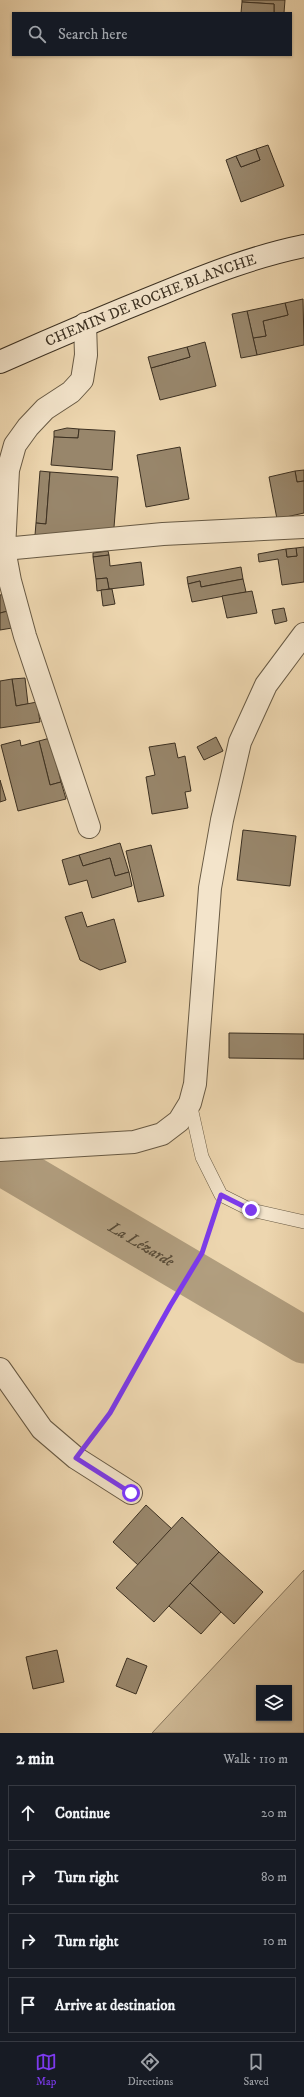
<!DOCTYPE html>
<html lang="en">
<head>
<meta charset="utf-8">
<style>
  body { margin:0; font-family:"IM FELL DW Pica",serif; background:#242831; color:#f1f3f6 }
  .controls { position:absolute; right:12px; bottom:12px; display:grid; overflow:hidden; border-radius:0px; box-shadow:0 1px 3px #0004 }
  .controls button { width:36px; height:36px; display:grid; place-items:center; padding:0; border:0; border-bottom:1px solid #363941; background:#171b24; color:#f1f3f6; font:20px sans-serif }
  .stop { position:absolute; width:12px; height:12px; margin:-9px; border:3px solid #7c3aed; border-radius:50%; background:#fff }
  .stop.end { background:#7c3aed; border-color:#fff; box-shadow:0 1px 4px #0008 }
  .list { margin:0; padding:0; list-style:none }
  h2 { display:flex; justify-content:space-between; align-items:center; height:52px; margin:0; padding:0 16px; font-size:17px }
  h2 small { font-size:13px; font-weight:400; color:#9ea1a6 }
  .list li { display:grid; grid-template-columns:26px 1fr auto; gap:12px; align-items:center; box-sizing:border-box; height:56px; margin:0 8px 8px; padding:0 8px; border:1px solid #363941; border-radius:0px }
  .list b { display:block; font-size:15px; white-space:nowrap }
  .list em { font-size:13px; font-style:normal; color:#9ea1a6 }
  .icon { flex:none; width:22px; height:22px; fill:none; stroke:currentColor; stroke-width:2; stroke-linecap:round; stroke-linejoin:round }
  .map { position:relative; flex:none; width:304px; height:1733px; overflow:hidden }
  .search { position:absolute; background:#171b24; box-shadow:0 1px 3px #0004; left:12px; right:12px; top:12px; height:44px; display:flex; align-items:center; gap:10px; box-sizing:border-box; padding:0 14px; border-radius:0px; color:#9ea1a6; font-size:15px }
  .sheet { height:308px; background:#171b24 }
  nav { display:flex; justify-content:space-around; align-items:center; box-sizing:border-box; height:56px; border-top:1px solid #363941; background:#171b24; font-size:11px; color:#9ea1a6 }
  nav a { display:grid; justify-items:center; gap:2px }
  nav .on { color:#7c3aed }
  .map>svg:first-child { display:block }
</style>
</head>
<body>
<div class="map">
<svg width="304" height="1733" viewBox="0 0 304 1733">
  <rect width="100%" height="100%" fill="#edd6af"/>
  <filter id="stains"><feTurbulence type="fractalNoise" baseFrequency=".005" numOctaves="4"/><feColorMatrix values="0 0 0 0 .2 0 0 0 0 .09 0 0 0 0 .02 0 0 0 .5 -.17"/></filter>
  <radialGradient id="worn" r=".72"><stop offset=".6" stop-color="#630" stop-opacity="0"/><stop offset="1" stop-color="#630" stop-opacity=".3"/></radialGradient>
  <path fill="#cfba97" stroke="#86755c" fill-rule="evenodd" d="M 304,1570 L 304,1733 L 152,1733 ZM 259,1688 L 289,1688 L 289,1718 L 259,1718 Z"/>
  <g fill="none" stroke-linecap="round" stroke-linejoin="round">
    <path stroke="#b19e7f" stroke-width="47" id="s1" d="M 0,1161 L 304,1340"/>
  </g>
  <g fill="#98866b" stroke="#3c3021">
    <polygon points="242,0 285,0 284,13 274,13 274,4 242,2"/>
    <polygon points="242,2 274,4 274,13 241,13"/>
    <polygon points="268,145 284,186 241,202 226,160 236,156 241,167 260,160 256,149"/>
    <polygon points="256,149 260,160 241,167 236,156"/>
    <polygon points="303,299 304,345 257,355 253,338 266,336 263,321 288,315 285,303"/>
    <polygon points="285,303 288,315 263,321 266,336 253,338 247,311"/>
    <polygon points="247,311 257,355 241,358 232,314"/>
    <polygon points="205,342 216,386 160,400 151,368 190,357 187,347"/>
    <polygon points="187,347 190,357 151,368 148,357"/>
    <polygon points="67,428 79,429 78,438 54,437 54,431"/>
    <polygon points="79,429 115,431 112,470 51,465 54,437 78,438"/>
    <polygon points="180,447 189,499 146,507 137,455"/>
    <polygon points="304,470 304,481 297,482 295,471"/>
    <polygon points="40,471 50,472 46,524 36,523"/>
    <polygon points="295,471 297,482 304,481 304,513 277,519 269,477"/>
    <polygon points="50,472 118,477 113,540 35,535 36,523 46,524"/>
    <polygon points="304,547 304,582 282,585 278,559 259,562 258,554 286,549 287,557 297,556 296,548"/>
    <polygon points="296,548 297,556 287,557 286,549"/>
    <polygon points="108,551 109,555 93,557 93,553"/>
    <polygon points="109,555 110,566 141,562 144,585 109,589 107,578 96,579 93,557"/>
    <polygon points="241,567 243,579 201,587 200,581 188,584 187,577"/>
    <polygon points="107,578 109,589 97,591 96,579"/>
    <polygon points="243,579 246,592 192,602 188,584 200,581 201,587"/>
    <polygon points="112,589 115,604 103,606 101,590"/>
    <polygon points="252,591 257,613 227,618 222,596"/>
    <polygon points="5,594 8,611 0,613 0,595"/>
    <polygon points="284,608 287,621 275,624 272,610"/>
    <polygon points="8,611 12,628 0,630 0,613"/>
    <polygon points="25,678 28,704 16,706 12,679"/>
    <polygon points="12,679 16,706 37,702 40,722 0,728 0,681"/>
    <polygon points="216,737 223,751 204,760 197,747"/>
    <polygon points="50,738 61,782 50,785 39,741"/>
    <polygon points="20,740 21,746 39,741 50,785 61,782 66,799 18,811 1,745"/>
    <polygon points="175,743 178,758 185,756 191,791 185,792 188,808 152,814 146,777 155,775 149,747"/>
    <polygon points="0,780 6,800 0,802"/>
    <polygon points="243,830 296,836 290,886 237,880"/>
    <polygon points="120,843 129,872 115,876 110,858 83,866 79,855"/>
    <polygon points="151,845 164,896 138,902 126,851"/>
    <polygon points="79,855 83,866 110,858 115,876 129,872 132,886 92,898 87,880 69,885 62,860"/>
    <polygon points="82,912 87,927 114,919 126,962 100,970 80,960 65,917"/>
    <polygon points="229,1033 304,1034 304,1059 229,1058"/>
    <polygon points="146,1505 172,1529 138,1565 113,1542"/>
    <polygon points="182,1517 219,1552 154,1622 116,1588"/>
    <polygon points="219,1552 263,1592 234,1624 190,1583"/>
    <polygon points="190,1583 221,1612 201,1634 169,1606"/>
    <polygon points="57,1650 64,1682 33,1689 26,1657"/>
    <polygon points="127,1658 147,1666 136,1694 116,1686"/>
  </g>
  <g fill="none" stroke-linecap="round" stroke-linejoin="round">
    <g stroke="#685a44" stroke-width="14">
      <polyline id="lane" points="190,1103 202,1157 221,1195 251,1210 304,1222"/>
    </g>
    <g stroke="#685a44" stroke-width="24">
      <g id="street">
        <polyline points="85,324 86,355 82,380 71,392 45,409 28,427 15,445 8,470 4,549 10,581 25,636 89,827"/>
        <polyline points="4,549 163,534 304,527"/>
        <polyline points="0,1150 134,1142 162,1134 179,1121 190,1103 195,1084 210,888 222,820 240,742 266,685 304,634"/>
        <polyline points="0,1369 42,1429 76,1458 131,1493"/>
      </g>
    </g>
    <g stroke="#3c3021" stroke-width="24">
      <g id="secondary">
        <path id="s2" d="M 0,362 C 54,338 108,315 163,293 C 209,274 255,256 304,246"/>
      </g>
    </g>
    <polyline stroke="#3c3021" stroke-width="2.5" stroke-dasharray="3 2" stroke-linecap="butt" points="91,1438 110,1413 169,1307 202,1253 215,1214"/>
    <use href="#lane" stroke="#f3e4cb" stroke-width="13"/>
    <use href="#street" stroke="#f3e4cb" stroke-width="22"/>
    <use href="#secondary" stroke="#f3e4cb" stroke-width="22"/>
  </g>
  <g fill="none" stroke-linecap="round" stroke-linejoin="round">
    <polyline stroke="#7c3aed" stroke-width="5" points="131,1493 76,1458 110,1413 170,1306 202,1253 221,1195 251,1210"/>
  </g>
  <g text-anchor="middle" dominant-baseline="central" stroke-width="3" stroke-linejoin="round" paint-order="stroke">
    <g font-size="15" fill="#3c3021" stroke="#f3e4cb">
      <text stroke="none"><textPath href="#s2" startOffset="163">CHEMIN DE ROCHE BLANCHE</textPath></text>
    </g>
    <g font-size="16" font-style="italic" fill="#594c38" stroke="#f3e4cb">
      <text stroke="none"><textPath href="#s1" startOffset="164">La Lézarde</textPath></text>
    </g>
  </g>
  <rect width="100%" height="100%" filter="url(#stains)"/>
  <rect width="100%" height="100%" fill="url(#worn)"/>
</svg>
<div class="controls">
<button><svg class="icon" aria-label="layers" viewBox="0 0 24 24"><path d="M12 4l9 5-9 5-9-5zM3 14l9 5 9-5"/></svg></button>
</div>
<div class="stop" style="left:131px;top:1493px"></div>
<div class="stop end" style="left:251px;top:1210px"></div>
<div class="search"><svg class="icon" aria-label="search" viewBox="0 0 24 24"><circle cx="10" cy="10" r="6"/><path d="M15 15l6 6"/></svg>Search here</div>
</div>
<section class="sheet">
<h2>2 min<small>Walk · 110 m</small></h2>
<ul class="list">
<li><svg class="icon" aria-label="ahead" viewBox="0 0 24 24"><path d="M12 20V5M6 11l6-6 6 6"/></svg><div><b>Continue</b></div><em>20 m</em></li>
<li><svg class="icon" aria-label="right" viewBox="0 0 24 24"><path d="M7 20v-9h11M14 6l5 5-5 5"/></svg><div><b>Turn right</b></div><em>80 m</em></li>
<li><svg class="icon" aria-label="right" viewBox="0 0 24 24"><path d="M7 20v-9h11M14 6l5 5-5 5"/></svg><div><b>Turn right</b></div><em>10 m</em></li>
<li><svg class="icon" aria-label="arrive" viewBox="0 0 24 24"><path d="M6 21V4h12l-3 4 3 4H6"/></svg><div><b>Arrive at destination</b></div></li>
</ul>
</section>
<nav>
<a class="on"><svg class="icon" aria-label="map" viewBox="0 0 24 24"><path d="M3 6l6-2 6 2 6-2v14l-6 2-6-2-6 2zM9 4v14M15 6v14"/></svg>Map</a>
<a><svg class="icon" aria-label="directions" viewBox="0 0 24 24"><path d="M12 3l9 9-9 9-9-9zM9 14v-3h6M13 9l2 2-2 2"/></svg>Directions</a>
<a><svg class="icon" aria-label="saved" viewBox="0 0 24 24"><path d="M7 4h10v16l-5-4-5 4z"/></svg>Saved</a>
</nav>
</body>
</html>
